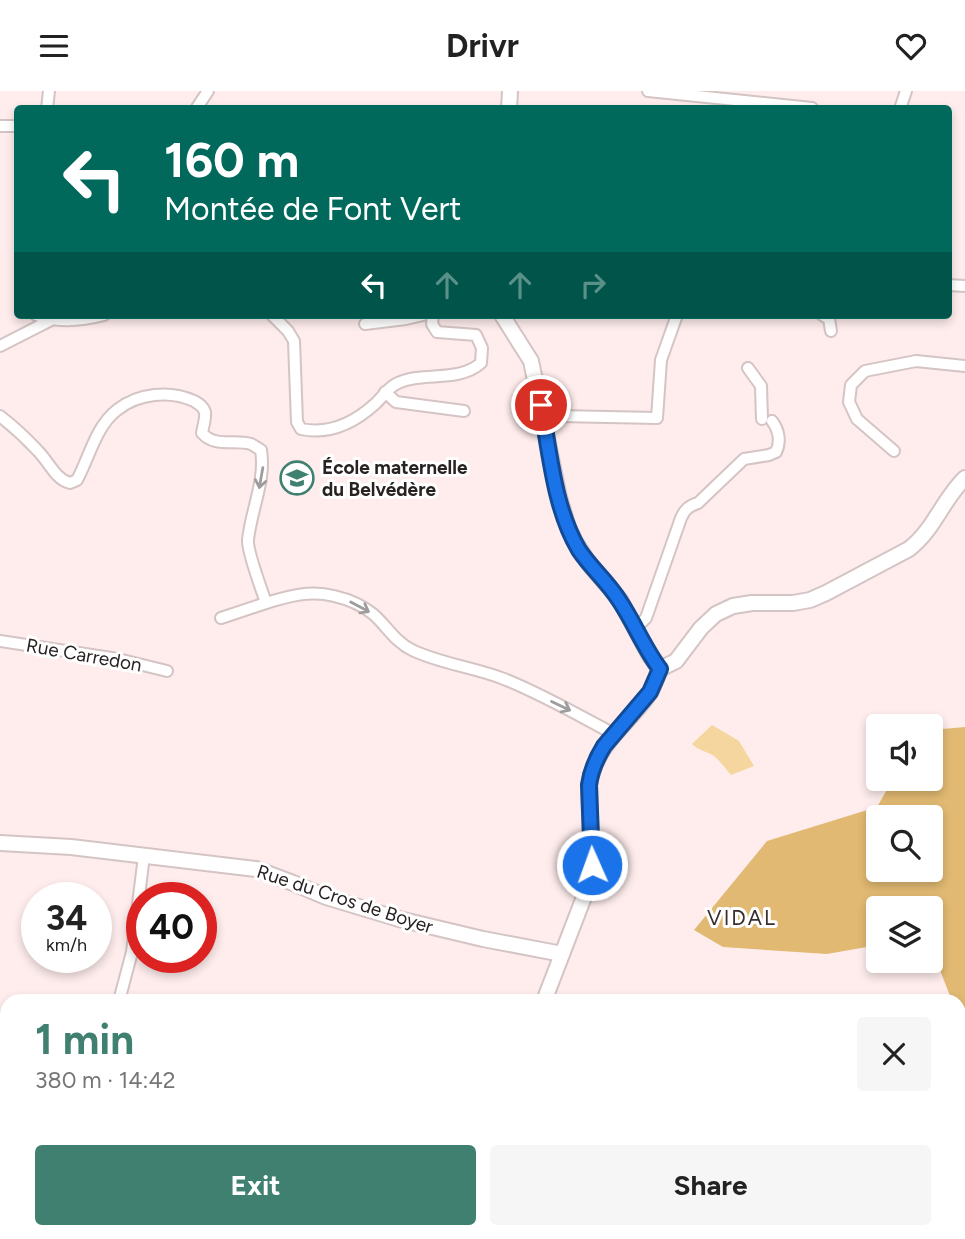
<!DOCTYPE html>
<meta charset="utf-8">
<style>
body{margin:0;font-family:Figtree,sans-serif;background:#f6f6f6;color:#222;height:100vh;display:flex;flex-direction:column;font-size:26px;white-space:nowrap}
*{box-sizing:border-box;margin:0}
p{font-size:23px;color:#767676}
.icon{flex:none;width:38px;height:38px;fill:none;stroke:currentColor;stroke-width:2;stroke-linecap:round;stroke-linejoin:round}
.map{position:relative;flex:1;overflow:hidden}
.drawer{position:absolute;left:0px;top:903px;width:966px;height:245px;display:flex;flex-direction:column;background:#fff;border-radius:21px 21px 0 0;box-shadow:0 4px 10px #0003}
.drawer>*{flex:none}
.banner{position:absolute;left:14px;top:14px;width:938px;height:214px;border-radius:7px;box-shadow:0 4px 10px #0003;background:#00695c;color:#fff;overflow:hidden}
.fabs{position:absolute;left:866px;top:623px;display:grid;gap:14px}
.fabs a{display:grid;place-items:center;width:77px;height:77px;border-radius:7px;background:#fff;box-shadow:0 4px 10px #0003;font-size:35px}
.speed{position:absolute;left:21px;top:791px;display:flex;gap:14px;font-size:35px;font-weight:700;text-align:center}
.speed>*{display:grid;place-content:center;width:91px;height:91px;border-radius:50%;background:#fff;box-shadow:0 4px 10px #0003;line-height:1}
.speed small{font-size:18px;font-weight:400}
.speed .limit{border:10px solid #d22;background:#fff;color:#111}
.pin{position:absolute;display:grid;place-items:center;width:60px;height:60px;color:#fff;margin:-30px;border:4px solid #fff;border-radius:50%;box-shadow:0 2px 7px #0007}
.me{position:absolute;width:77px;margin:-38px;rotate:358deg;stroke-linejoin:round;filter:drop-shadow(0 0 5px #0008)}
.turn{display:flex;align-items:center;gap:24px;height:147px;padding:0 35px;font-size:32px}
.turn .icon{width:91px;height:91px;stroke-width:2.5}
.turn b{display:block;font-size:49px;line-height:60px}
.lanes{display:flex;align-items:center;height:66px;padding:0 35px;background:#0003;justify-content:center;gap:35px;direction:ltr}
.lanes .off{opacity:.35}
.round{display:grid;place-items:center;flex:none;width:74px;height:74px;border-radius:7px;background:#f6f6f6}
.summary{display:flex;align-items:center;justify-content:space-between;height:119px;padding:0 35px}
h1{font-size:42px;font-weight:700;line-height:52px;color:#408070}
.action{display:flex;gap:14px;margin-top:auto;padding:14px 35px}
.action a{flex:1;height:80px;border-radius:7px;background:#408070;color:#fff;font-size:28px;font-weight:700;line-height:80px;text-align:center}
.action a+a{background:#f6f6f6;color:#222}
header{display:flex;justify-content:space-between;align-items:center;height:91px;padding:0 35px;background:#fff;font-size:32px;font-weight:700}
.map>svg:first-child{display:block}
</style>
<header><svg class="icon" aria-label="menu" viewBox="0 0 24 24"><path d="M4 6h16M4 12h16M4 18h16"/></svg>Drivr<svg class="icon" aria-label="heart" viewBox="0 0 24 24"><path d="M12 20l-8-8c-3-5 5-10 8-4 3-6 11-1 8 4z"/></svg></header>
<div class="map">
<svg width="965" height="1148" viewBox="0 0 965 1148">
<rect width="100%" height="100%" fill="#feedec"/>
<path fill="#f6d69f" d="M712,634L739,650L754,675L731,684C726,678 720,670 714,665C706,660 699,660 692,653Z"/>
<path fill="#e1b972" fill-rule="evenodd" d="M965,636V939L959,925V910H952L931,856V817H878V854L827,863L723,856L694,839L767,750L877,716L893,688H931V639ZM878,726H931V779H878Z"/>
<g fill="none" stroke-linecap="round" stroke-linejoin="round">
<defs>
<g id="street">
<path d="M648,0L812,17"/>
<path d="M47,18L49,0"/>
<path d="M196,18L208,0"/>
<path d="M900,18L906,0"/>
<path d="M0,35H18"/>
<path d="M948,194L965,195"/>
<path d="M36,224C58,232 81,230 104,224"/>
<path d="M272,224L288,240L294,250L297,331L301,338C330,344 354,332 375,313C383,306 388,296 398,292C424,280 458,292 481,272L482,257L476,244L437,241L432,233L433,224"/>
<path d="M822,224L829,228L831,240"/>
<path d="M365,233L406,228L423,224"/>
<path d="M0,255L51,229"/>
<path d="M748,277L761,295L762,328"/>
<path d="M385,301L396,311L464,320"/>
<path d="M0,325C14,336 26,347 38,360C49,371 55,388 70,392L77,389C89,367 96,335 117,319C138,302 170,299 194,310C199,313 203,315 205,321C206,327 203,336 202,342C215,357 234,348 251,353C253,354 259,358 261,359C266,390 251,419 248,449C247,461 262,499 266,512C289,505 310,499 334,505C347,508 362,514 373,523C386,534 395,551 412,559C441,573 474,576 504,588C542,603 578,624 614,643"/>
<path d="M544,328L558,325L657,327L661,269L677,224"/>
<path d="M894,360L857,328L849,311L851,294L865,280L916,270L965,275"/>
<path d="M221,527L266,512"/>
<path d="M635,536L642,531L646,527L681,427C685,418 689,415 698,412L744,368L769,364L776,361C781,351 779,339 772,330"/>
<path d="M0,550L118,568L167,580"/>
<path d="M592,774L605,770L615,760"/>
<path d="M119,910L132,861L144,765"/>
<path d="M58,1148L60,1141"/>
<path d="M613,1148L614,1143"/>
</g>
<g id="secondary">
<path d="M509,18L510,0"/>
<path d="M502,224L531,270L559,406L568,436L574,449L589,473L620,509L650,565L660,578"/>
<path d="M0,752L71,756L256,778L293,792L326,806L399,828L483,848L562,863"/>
<path d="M544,910L589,793L592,774L589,694C596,652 627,635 649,603C654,595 657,586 660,578L676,570L701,537L716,523L733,515L752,512H793L810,509L826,502L909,458C934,439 943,408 965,387"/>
<path d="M398,1148L402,1141"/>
</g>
</defs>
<use href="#street" stroke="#d5c4c4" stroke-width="14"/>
<use href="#secondary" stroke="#d5c4c4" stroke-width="18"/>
<use href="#street" stroke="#fff" stroke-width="10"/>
<use href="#secondary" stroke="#fff" stroke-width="14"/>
</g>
<defs><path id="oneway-shaft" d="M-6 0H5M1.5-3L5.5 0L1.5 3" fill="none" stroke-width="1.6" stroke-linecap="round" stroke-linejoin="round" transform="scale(1.75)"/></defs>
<g stroke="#9e9c9c">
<use href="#oneway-shaft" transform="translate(261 387) rotate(100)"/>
<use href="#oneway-shaft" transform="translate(360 516) rotate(28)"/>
<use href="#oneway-shaft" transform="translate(561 615) rotate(26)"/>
</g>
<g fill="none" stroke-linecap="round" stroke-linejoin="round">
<defs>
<path id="route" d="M541,314C550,362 554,417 579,459C591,477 608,491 619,509C634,531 644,557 660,578L650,601L604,655C596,668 591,679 589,694L592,774"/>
</defs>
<use href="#route" stroke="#114b97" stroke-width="18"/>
<use href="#route" stroke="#1a73e8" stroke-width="12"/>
</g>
<defs>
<symbol id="school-ring" viewBox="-11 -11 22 22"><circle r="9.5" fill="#fff" stroke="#408070" stroke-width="1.5"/><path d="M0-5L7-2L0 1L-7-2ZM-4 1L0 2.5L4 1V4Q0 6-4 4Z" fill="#408070"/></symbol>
</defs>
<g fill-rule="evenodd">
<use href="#school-ring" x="278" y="368" width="38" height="38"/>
</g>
<g text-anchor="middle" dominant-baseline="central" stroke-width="6" stroke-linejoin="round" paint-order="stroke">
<g font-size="19" font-weight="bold" fill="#282222" stroke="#fff" text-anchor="start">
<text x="322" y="376">École maternelle<tspan x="322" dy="22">du Belvédère</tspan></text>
</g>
<g font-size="19" fill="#282222" stroke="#fff">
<text transform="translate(84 564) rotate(10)">Rue Carredon</text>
<text transform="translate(345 808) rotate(18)">Rue du Cros de Boyer</text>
</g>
<g font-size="21" letter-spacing="2" fill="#392d2d" stroke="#fff">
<text x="742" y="826">VIDAL</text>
</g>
</g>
</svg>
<div class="fabs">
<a><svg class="icon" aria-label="sound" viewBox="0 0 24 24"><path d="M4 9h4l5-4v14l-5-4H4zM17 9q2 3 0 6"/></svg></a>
<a><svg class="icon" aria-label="search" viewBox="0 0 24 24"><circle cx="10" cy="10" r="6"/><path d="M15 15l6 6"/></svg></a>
<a><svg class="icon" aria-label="layers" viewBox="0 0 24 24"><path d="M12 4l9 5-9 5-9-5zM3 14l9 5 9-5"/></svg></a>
</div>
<div class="speed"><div>34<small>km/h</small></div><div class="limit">40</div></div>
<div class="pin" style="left:541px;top:314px;background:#d93025"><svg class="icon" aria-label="arrive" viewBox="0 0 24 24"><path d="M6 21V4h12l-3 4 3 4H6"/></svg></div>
<svg class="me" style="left:592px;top:774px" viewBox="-20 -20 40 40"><circle r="17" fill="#1a73e8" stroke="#fff" stroke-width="3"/><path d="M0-11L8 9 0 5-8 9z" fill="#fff"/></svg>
<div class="banner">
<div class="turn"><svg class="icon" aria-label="left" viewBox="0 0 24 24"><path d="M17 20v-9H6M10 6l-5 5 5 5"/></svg><div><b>160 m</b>Montée de Font Vert</div></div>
<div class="lanes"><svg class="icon" aria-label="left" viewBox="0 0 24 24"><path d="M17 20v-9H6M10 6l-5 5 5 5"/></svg><svg class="icon off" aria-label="ahead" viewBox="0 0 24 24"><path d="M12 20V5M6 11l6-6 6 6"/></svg><svg class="icon off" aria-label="ahead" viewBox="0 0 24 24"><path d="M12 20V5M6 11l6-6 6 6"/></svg><svg class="icon off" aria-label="right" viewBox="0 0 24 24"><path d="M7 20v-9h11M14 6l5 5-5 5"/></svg></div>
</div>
<section class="drawer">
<div class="summary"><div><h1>1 min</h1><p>380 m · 14:42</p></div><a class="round"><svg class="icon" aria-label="close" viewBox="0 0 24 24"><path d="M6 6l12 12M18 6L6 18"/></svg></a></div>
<div class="action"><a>Exit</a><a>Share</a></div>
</section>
</div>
